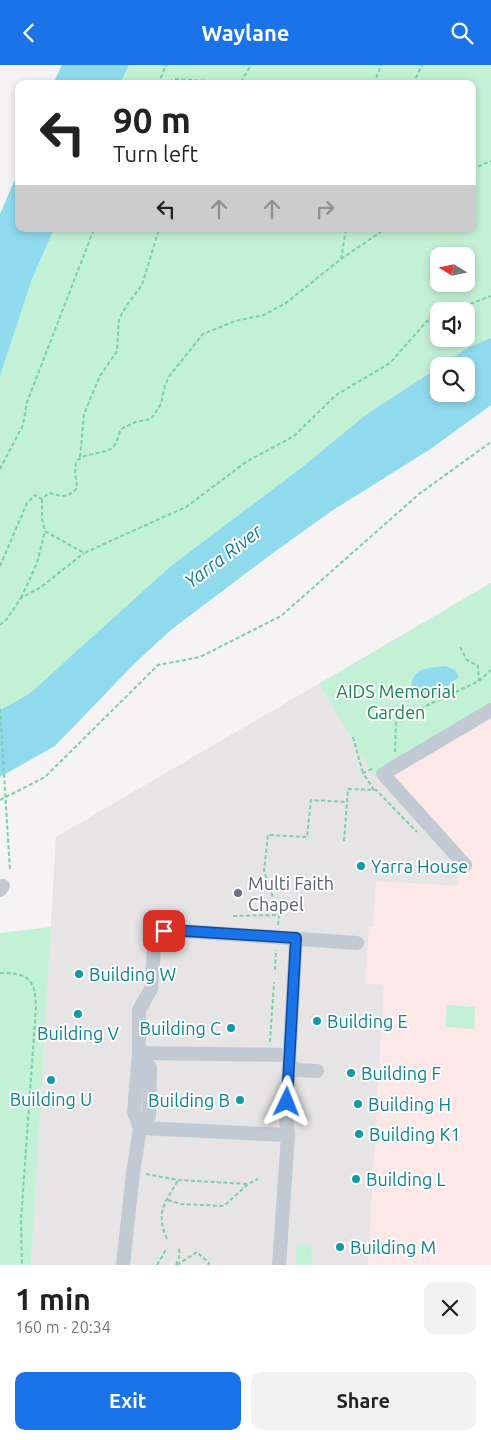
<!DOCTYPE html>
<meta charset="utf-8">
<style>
body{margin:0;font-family:Ubuntu,sans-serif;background:#f2f2f2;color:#222;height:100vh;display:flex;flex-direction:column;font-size:19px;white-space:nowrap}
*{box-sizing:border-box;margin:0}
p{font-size:16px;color:#767676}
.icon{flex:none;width:28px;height:28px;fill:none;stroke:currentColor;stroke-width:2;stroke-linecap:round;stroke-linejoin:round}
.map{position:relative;height:1200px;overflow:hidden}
.side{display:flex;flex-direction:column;background:#fff;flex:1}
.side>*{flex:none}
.guide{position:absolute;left:15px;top:15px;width:461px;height:152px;border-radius:10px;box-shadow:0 2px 8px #0003;background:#fff;color:#222;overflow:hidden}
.needle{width:32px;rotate:280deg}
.buttons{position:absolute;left:430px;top:182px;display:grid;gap:10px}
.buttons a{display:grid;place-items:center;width:45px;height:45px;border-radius:10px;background:#fff;box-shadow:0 2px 8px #0003;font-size:25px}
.pin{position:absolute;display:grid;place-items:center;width:42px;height:42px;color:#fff;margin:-21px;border-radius:10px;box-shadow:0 2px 8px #0006}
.me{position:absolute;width:55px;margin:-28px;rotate:2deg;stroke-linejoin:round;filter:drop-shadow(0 0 4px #0008)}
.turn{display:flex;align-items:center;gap:18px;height:105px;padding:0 15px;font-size:22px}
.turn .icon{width:65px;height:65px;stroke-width:2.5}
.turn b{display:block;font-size:35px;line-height:42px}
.lanes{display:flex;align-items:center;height:48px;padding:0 15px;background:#0003;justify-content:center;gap:25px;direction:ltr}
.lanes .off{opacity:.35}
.round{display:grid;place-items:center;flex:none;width:52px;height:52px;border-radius:10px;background:#f2f2f2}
.head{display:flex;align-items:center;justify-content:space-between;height:85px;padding:0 15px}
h1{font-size:30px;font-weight:700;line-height:38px}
.action{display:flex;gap:10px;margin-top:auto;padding:10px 15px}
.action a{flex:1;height:58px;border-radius:10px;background:#1a73e8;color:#fff;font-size:20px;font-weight:700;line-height:58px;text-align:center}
.action a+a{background:#f2f2f2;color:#222}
header{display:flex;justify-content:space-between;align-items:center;height:65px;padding:0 15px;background:#1a73e8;color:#fff;font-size:22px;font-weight:700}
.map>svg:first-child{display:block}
</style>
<header><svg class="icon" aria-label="back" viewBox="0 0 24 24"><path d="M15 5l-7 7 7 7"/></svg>Waylane<svg class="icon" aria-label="search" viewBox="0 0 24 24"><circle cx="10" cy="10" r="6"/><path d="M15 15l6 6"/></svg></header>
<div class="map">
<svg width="491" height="1200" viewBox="0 0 491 1200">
<rect width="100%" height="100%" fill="#f5f3f3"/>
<path fill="#e6e4e5" d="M491,518L458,821L376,817L373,862H369L366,918L384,919L368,1200H31L56,772Z"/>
<path fill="#fce8e6" d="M491,643V1200H368L384,920L365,918L369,862H373L376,816L458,821L459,799L376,713Z"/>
<g fill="#c3f1d5" fill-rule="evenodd">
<path d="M129,0H491V273L469,282L367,349L301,403L171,502L29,629L0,645V311L32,214L54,164H472V19H120ZM439,191H466V219H439ZM439,246H466V274H439Z"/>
<path d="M491,518V643L376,713L319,619Z"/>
<path d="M51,862L31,1200H0V868Z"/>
<path d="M447,940L475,942L474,964L445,962Z"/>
<path d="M297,1179L311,1180L312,1200H296Z"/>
</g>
<g fill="#90daee">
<path d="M62,0H129L120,19H53Z"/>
<path d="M19,105V164H54L32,214L0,311V149Z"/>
<path d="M491,273V340L432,383L330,447L273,488L172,564L135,598L55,681L0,712V645L29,629L171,501L301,403L367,349L439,302V329H466V301H440L469,282Z"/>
<path d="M445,601L455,605L459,612L452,617L443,626L425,635C421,634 417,633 414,630C409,624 411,613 417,608C424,602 436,602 445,601Z"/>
</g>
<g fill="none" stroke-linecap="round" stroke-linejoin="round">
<g stroke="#7ad0a6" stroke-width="2" stroke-dasharray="4 2.5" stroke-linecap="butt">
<path d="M241,17L251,0"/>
<path d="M158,19L166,0"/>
<path d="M163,19L175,14L240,18"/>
<path d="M374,19L381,0"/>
<path d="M413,19L422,0"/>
<path d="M472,104L491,96"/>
<path d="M341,194L346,164"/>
<path d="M452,246L491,231"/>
<path d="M80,392L84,349L100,311L117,286L119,254L127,240L142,220L159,164"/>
<path d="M0,404L23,360L27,337L94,164"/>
<path d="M42,434V454L45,466L84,488L186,442L246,397L294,371L336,330L390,298L427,256L439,252"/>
<path d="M0,501L27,438L35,430L42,434L49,428C62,431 67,434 77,423C77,416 74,407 76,399C79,386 104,391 113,382C118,377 118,370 121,364L136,357L151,354L161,339L165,320L170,310L203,269L235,256L264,250L286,238L341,194L385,164"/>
<path d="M21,533L37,498L45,466"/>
<path d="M0,560L6,555L21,533L41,522L84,488"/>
<path d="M460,582L467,595L478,601L479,616"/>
<path d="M353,672L363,708"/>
<path d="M395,687L396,655L479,616L491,605"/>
<path d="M372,704L363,708L374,725"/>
<path d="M0,735L45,712L158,600L200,592L281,551L419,429L491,377"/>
<path d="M344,776L348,724L376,725L417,767"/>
<path d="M279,850L264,806L268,770L307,772L311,735L347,737"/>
<path d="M233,851L279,850L278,860"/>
<path d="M275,905L276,885"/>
<path d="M0,908C28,908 35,913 36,942L21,1155L22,1200"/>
<path d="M270,977L274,917"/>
<path d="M146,1109L178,1115L248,1119"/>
<path d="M168,1135L181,1139L224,1141L248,1119L258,1114"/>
<path d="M167,1174C155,1146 165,1139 178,1115"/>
<path d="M157,1200L167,1183"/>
<path d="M176,1200C179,1193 181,1189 178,1182"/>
<path d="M177,1200L197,1187L209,1198L208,1200"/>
</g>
<g stroke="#c1cad2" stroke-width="14">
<path d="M465,800L383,709L491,645"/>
<path d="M0,825L3,821"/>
<path d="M296,873L289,999L297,1005L317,1006"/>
<path d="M139,988L289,990"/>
<path d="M139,988L150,1003L149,1051L140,1063"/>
<path d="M140,1063L288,1070"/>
<path d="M123,1200L133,1108L140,1063L134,1047L139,988V945L151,924L154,883L158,871L164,866L170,865L357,878"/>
<path d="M279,1200L288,1070L286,1056L289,999"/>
</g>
<path stroke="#7ad0a6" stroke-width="2" stroke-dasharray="4 2.5" stroke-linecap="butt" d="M0,644L10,806"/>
</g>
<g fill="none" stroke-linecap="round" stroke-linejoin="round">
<defs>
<path id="route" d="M164,866L170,865L296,873L287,1037"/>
</defs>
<use href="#route" stroke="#114b97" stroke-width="12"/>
<use href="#route" stroke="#1a73e8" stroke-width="9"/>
</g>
<g fill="#0f9aa8" stroke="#fff" stroke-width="2">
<circle cx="361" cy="801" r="5"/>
<circle cx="79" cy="909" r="5"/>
<circle cx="78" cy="949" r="5"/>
<circle cx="317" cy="956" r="5"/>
<circle cx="231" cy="963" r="5"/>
<circle cx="351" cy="1008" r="5"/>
<circle cx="51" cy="1015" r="5"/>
<circle cx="240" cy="1035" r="5"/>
<circle cx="358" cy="1039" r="5"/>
<circle cx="359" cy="1069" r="5"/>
<circle cx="356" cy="1114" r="5"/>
<circle cx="340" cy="1182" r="5"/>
</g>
<circle fill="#6b7280" stroke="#fff" stroke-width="2" cx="238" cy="828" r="5"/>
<g text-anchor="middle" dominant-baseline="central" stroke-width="4" stroke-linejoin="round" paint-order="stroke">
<g font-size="18" fill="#17864f" stroke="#fff">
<text x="396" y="626">AIDS Memorial<tspan x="396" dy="21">Garden</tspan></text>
</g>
<g font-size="18" fill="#0d838f" stroke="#fff" text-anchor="start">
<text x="371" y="801">Yarra House</text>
<text x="89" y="909">Building W</text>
<text x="327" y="956">Building E</text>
<text x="221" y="963" text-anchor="end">Building C</text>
<text x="78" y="968" text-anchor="middle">Building V</text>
<text x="361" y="1008">Building F</text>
<text x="51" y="1034" text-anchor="middle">Building U</text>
<text x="230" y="1035" text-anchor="end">Building B</text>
<text x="368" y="1039">Building H</text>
<text x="369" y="1069">Building K1</text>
<text x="366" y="1114">Building L</text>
<text x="350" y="1182">Building M</text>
</g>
<g font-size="18" fill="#5b616d" stroke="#fff" text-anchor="start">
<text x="248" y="818">Multi Faith<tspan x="248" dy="21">Chapel</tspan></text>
</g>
<g font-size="19" font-style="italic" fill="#0c7c9b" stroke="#fff">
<text transform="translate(223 491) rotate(-37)">Yarra River</text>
</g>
</g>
</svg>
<div class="buttons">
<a><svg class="needle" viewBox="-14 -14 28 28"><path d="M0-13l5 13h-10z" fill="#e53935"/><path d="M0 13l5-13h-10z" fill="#767676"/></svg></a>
<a><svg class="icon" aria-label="sound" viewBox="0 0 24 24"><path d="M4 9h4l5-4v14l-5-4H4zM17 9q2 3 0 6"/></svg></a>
<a><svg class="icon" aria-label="search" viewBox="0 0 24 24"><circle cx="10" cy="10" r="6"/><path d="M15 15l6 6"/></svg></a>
</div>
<div class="pin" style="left:164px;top:866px;background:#d93025"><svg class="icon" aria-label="arrive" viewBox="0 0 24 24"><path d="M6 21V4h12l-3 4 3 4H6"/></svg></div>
<svg class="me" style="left:287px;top:1037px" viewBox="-20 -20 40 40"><path d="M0-17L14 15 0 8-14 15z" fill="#1a73e8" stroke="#fff" stroke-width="4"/></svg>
<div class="guide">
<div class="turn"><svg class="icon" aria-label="left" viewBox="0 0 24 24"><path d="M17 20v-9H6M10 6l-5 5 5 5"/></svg><div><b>90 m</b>Turn left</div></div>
<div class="lanes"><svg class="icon" aria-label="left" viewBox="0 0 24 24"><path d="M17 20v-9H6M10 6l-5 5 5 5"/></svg><svg class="icon off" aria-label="ahead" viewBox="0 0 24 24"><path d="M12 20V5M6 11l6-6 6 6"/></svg><svg class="icon off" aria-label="ahead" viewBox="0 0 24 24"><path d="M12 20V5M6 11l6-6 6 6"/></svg><svg class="icon off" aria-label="right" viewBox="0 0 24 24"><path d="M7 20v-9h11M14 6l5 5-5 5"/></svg></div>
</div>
</div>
<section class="side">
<div class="head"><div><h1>1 min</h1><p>160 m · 20:34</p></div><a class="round"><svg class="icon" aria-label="close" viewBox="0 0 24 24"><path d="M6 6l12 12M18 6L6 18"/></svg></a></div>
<div class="action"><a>Exit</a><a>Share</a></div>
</section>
